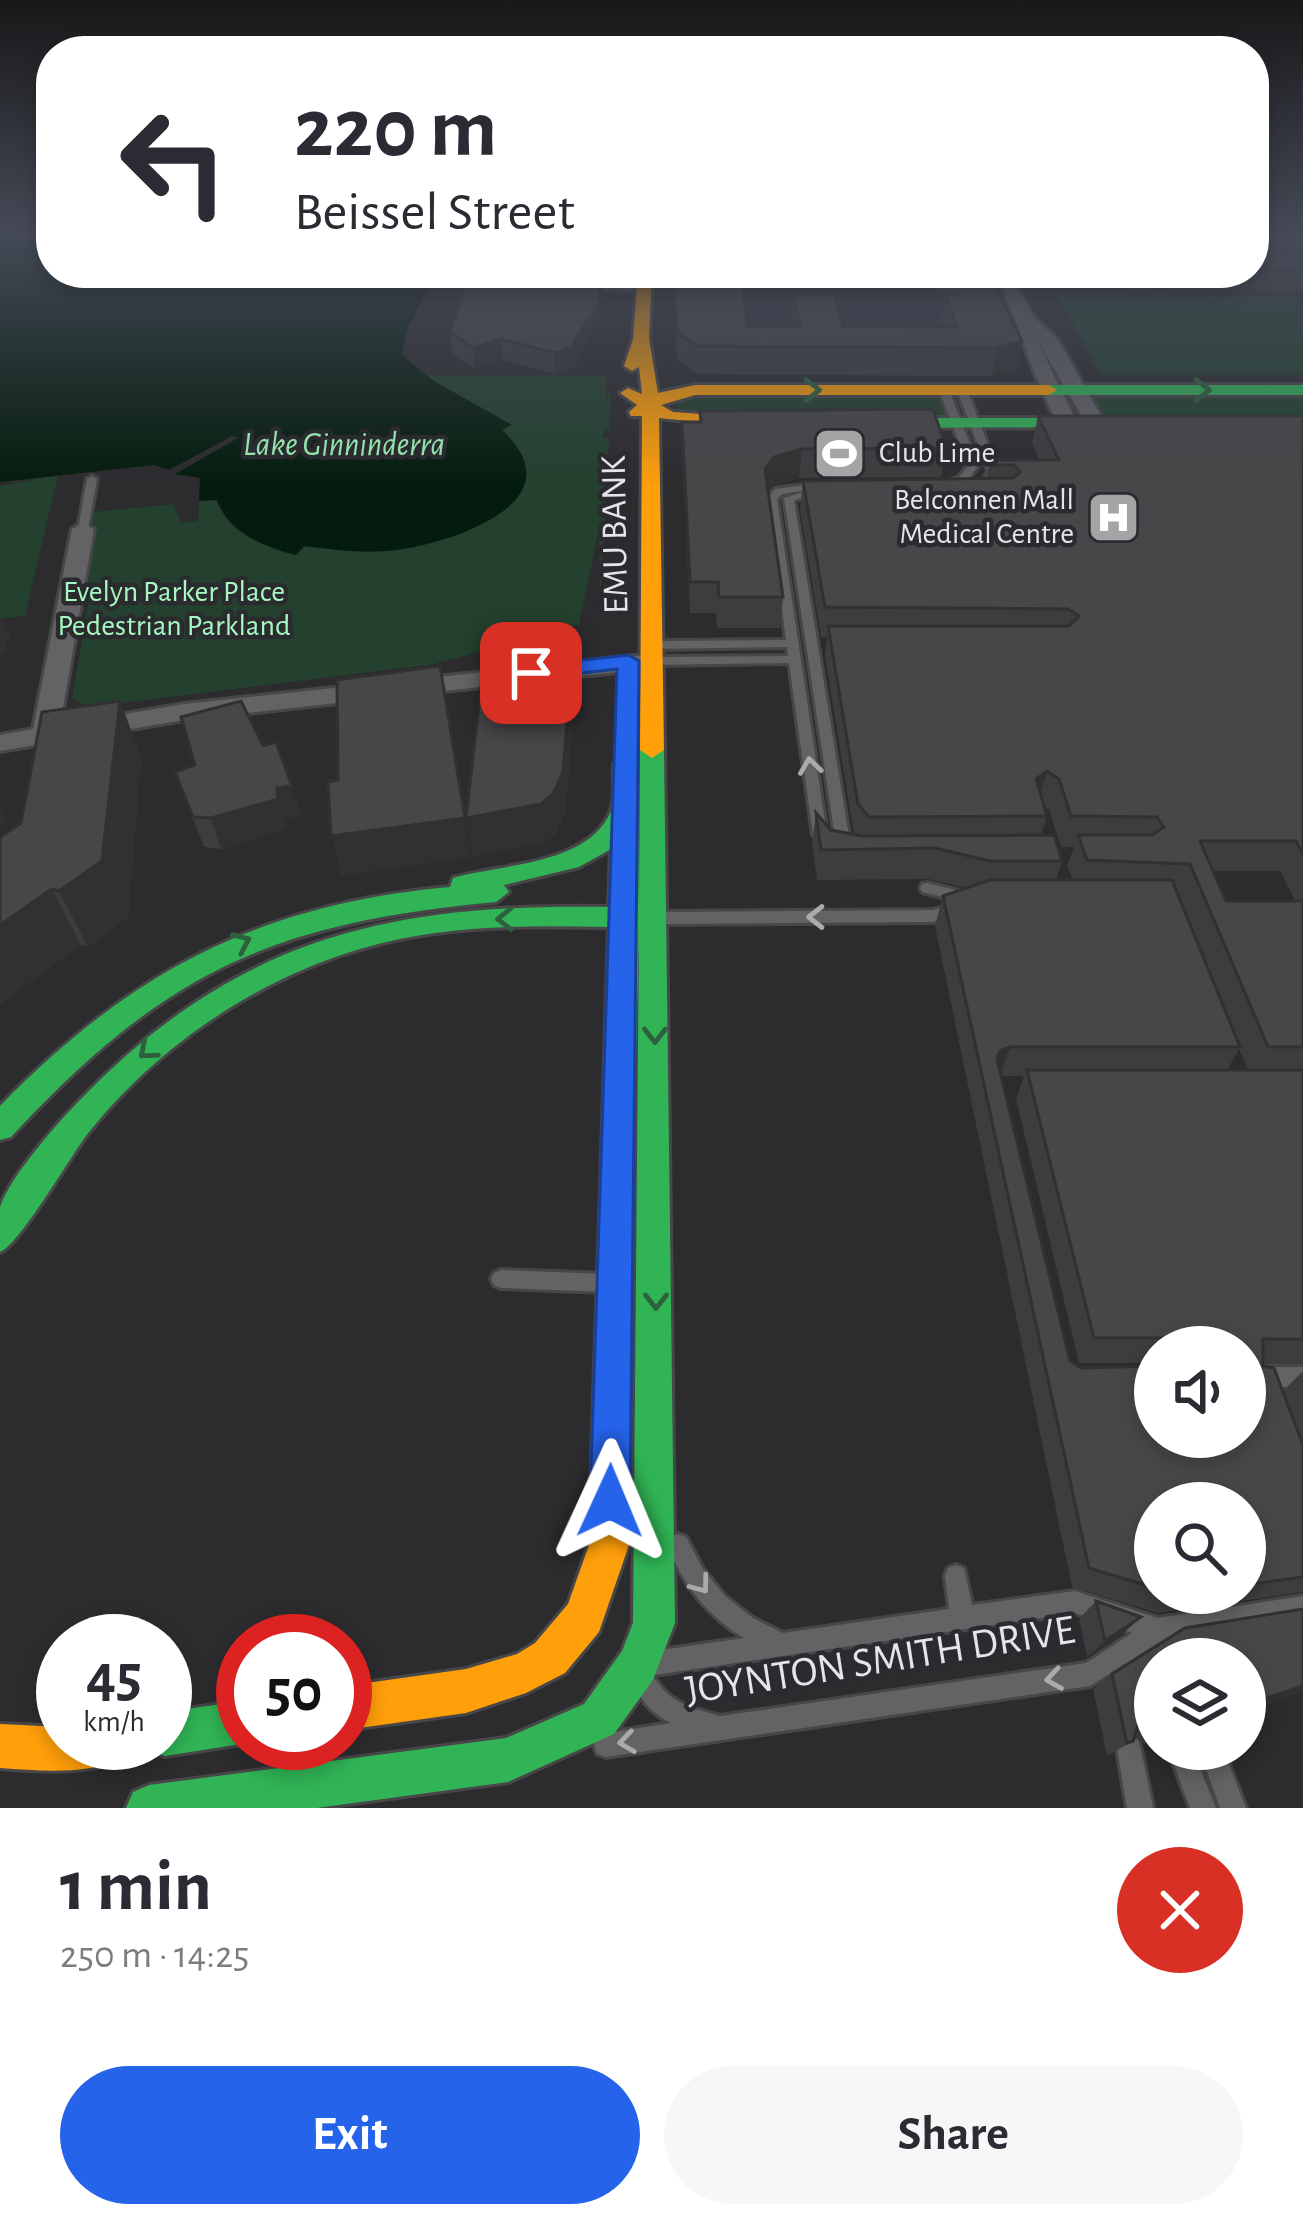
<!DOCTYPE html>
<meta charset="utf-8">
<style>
body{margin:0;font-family:"Alegreya Sans",sans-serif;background:#f7f7f7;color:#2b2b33;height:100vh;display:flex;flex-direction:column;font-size:45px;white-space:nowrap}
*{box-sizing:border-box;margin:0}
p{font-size:39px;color:#7c7c81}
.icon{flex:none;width:66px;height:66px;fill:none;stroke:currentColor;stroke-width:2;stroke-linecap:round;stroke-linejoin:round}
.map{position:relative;height:1808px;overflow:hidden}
.sheet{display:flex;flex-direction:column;background:#fff;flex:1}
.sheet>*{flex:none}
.hud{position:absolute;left:36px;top:36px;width:1233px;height:252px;border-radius:48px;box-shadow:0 6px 18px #0003;background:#fff;color:#2b2b33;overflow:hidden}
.controls{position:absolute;left:1134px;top:1326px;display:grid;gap:24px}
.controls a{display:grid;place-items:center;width:132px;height:132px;border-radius:50%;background:#fff;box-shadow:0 6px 18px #0003;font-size:60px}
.speed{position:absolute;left:36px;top:1614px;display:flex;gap:24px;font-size:60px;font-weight:700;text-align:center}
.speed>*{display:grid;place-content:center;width:156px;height:156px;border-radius:50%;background:#fff;box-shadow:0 6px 18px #0003;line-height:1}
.speed small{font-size:30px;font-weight:400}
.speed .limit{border:18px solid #d22;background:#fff;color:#111}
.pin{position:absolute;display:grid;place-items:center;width:102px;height:102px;color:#fff;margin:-51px;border-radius:24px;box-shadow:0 6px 18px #0006}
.me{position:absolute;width:132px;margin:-66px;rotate:1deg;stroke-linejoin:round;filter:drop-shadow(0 0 9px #0008)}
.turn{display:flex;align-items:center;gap:42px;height:252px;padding:0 60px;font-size:54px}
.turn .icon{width:156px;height:156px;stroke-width:2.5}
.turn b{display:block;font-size:84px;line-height:102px}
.round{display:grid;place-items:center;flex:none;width:126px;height:126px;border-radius:63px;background:#f7f7f7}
.head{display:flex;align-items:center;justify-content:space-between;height:204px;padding:0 60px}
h1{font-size:72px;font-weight:700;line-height:90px}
.button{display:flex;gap:24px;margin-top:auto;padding:24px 60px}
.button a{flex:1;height:138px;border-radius:72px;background:#2563eb;color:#fff;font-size:48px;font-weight:700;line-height:138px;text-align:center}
.button a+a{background:#f7f7f7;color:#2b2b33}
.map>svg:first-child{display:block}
</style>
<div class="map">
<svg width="1303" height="1808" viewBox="0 0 1303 1808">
<rect width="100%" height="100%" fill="#2c2b2e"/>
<path fill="#35333c" d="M673,276H977L1015,367L990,376L697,374L677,359Z"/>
<g fill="#23412e">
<path d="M1058,295L1292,296L1303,308V375H1101Z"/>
<path d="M424,375L606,376V402L611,387L609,430L604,429L603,438H609L600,611L599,529L579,625L434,664L89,707L72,699L91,588L83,587L94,512L174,504L181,523L198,521L199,501L216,500C229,535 262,545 296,555L305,547L382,551Z"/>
<path d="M1089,394H1303V416L1101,415Z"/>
<path d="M941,395L948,419L676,413L677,397Z"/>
<path d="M58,475L25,616L0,619V486Z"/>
</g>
<path fill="#041c0d" d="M0,233H51V273H475L431,281L406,332L402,355L434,381L512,425L502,430C579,501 454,542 397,550C366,554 335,550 304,546L296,555C264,547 229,533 217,500L199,501L200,478L175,474L238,438L232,436L169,470L154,465L0,482Z"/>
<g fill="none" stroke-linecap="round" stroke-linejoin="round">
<defs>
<g id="lane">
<path d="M585,285L645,286L649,288L645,290L582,289V285Z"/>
<path d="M944,387L949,390L978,466L967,481L945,488L941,487V483L959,477L968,466L939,390Z"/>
<path d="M962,387L967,390L998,471L993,481L984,479L988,471L957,390Z"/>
<path d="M92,476L97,479L88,529L83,532L78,529L87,479Z"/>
<path d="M819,483L824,486L823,488L782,494L777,499L827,835L820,840L813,835L789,663L653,665L647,661L653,657L788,656L787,647L653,649L647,645L653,641L786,640L767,498L775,489Z"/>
<path d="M806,491L810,492V496L794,500L849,836L859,850L852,855L847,854L835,837L784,498Z"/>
<path d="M927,883L972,894L974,898L967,903L922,892L920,888L922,884Z"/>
<path d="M956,903L961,905L964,909L961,913L933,922L657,924L649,918L657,912L933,910Z"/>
<path d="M501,1270L606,1274L613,1277L616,1283L613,1289L606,1292L501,1288L494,1285L491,1279L494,1273Z"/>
<rect x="1245" y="1367" width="58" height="20"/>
<path d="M678,1534L686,1537L703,1569L725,1596L753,1618L783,1633L949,1609L945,1576L948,1568L956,1565L964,1568L972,1605L1075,1591L1158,1618L1303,1596V1618L1162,1641L1090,1686L606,1757L597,1754L594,1745L597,1736L606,1733L671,1723C653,1714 642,1703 634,1684L638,1676L646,1672C657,1678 659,1687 669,1695C684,1707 703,1711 720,1716L1086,1663L1132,1633L1075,1613L654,1675L646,1671L642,1663L646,1655L654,1651L744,1638C707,1616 683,1584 667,1545L670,1537Z"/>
<path d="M1129,1737L1138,1740L1141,1749L1153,1808H1127L1117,1749L1120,1740Z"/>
<path d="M1168,1749H1192L1216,1808H1190Z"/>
<path d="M1199,1749H1223L1246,1808H1220Z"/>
</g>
<g id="street">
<path d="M995,273H1011L1032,315L1058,340L1105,423L1102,427H1088L1035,336L1077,423L1060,427C1031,377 1020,324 995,273Z"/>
<path d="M83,523L94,529L60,725L184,704L653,654L665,661L653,668L184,720L0,751V735L33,729L72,529Z"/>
</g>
<g id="fast">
<path d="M1303,385V395H1049L1041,390L1049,385Z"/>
<path d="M1092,418L1101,423L1098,427L884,428L875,423L884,418Z"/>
<path d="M652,742L664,750L675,1623L653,1680L614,1734L508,1782L317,1808H126L133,1792L149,1785L506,1738L584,1704L622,1651L633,1623L639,928L633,1187L629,1197L617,1202L605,1197L601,1187L609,927C551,926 492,925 435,933C299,951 170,1029 86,1136C69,1159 19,1245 0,1252C0,1239 0,1219 0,1207C10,1177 55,1126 77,1103C235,938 388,903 609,907L611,849L579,867L504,885L509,892L496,902C272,923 165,971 11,1137L0,1140V1106C131,971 261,904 450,887L453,878C501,864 589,865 611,811C616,798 613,778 614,764L626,756L638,764L639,908L640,750Z"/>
<path d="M243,1701V1743H247L165,1756L149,1750L147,1743H165V1712Z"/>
</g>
<g id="slow">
<path d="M638,273H652L649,339L658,393L695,385H1049L1057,390L1049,395H695L661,405L673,412L756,418L765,423L756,428L659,418L664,750L652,758L640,750L642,416H631L629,412L637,405L620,393L628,388L642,394L639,367L632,371L624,366L633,339Z"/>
<path d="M617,1172L629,1177L633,1187L629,1545L599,1632L565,1673L526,1693L466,1713L345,1730V1686L466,1669L517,1654L535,1643L568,1604L589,1545L601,1187L605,1177Z"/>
<path d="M0,1724L63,1727V1743H129L123,1759C83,1775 42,1771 0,1768Z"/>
</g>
</defs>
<use href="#lane" stroke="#474649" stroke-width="6"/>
<use href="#street" stroke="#474649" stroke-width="6"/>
<use href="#fast" stroke="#474649" stroke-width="6"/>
<use href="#slow" stroke="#474649" stroke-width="6"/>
<use href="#lane" fill="#636264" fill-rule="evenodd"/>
<use href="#street" fill="#636264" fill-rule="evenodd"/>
<use href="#fast" fill="#30b455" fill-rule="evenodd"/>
<use href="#slow" fill="#ff9f0a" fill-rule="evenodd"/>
</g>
<g fill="#3d3c3e" fill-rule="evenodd">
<path d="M1254,233H1303V290L1040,288L1032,273H1254Z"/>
<path d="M673,273L748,326H792L793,295L843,326L943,327L941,321L945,297L935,273H989L1017,369L992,376L697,374L677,359Z"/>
<path d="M602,294L598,325L571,369L555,374L503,360L475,369L452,353L450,332Z"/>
<path d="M700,411L946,448L941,477L799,478L772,486L768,491L783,597L780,628H717L716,613H690L682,451V422H700Z"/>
<path d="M1038,416H1303V1364H1263L1283,1391L1303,1371V1592L1158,1613L1072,1587L935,926L943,896L967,888L928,879L817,880L812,843L816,813L831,830L854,835L825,656L827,637H821L800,509L803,481L986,478L989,465L1039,460L1032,443ZM1044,806L1049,810L1061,847H1074L1067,866L1073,880H1056L1062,861L1041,835L1047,816ZM1213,871H1280L1295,901H1226ZM1239,1049L1248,1070H1227ZM1001,1076H1024L1016,1099L1079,1363H1155V1347H1245L1155,1437L1070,1361ZM1155,1503H1245V1593H1155Z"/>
<path d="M120,701L141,757L128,917L88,947L81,945L0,1004L21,823Z"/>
<path d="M263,746L301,816L286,818L287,829L221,849L204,847L175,772Z"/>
<path d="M1096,1601L1141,1617L1122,1634L1087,1657L1079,1619Z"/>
<path d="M1155,1659V1741L1144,1744L1135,1736L1133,1741L1107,1756L1093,1689L1112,1674Z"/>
</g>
<g fill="#323132">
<path d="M601,274L602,294L598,325L571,369L555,374L554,353Z"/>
<path d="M501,339L503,360L475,369L473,348Z"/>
<path d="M1022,341L1017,369L992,376L997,348Z"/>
<path d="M802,449L799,478L772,486L763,499L765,469L774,457Z"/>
<path d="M2,617L11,637L4,643L8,650L0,657V619Z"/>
<path d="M571,673L574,712L566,811L556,834L544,843L472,857L466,818Z"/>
<path d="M120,701L141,757L128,917L88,947L59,891Z"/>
<path d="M1047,771L1038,802L1036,779Z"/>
<path d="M292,786L301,816L286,818L287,829L221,849L211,818L277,788Z"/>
<path d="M0,806L8,821L0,826Z"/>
<path d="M465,818L471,857L341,876L331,836Z"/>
<path d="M52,889L81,945L0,1004V925Z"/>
<path d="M1010,1047L1000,1076L990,1080L1000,1051Z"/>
<path d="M1141,1617L1122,1634L1087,1657L1105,1641Z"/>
<path d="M1303,1686V1692L1245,1712V1705Z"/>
</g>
<g fill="#474648" stroke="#323132" stroke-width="3">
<path d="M1254,233H1260L1256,247L1261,251H1303V270H1254Z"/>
<path d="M469,273L601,274L598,305L570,348L554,353L501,339L473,348L450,332Z"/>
<path d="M673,273H740L748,326H800L793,295H835L843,326L957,327L945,294H959L950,273H989L1022,341L997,348L697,346L677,332Z"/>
<path d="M933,409L946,448L802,449L774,457L765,469L783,597H719L718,582H690L682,422H701L700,411Z"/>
<path d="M1038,416H1303V854L1296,841H1200L1226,901H1303V1047H1268L1190,864L1087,860L1078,835H1152L1164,827L1157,817L1071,816L1059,779L1047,771L1036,779L1047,816L869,817L858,804L828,626H1069L1079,616L1068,609L825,607L803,481L1013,478L1020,472L1014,465H989L996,460H1059Z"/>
<path d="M534,657L571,673L563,772L553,794L541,804L466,818L484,661Z"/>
<path d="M440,666L465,818L331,836L328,782L338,780L337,680Z"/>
<path d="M120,701L102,861L59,891L52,889L0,925V837L21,823L42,712Z"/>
<path d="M241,701L263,746L276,742L292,786L277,788L278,799L211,818L193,817L175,772L195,765L181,717Z"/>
<path d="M816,813L831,830L862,836L1054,835L1062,861H990L935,848L821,850Z"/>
<path d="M990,880H1172L1240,1047H1010L1000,1051L997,1059L1070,1361L1082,1368L1155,1366V1437H1245V1347H1177L1178,1343L1173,1338H1094L1027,1070H1303V1339H1263V1366L1274,1368L1303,1445V1577L1245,1585V1503H1155V1588L1089,1568L943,896Z"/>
<path d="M1096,1601L1141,1617L1105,1641Z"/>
<path d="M1303,1609V1686L1245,1705V1659H1155V1722L1151,1719L1139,1722L1133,1741L1127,1743L1112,1674L1185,1628Z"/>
</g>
<defs><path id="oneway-chevron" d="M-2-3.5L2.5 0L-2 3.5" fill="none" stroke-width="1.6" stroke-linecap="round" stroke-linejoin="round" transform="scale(3)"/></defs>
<g stroke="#2d613e">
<use href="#oneway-chevron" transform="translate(812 390)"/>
<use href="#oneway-chevron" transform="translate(1202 390)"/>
<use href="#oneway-chevron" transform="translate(505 919) rotate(179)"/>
<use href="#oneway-chevron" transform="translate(242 942) rotate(-24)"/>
<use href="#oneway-chevron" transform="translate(655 1035) rotate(90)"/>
<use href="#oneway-chevron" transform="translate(147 1051) rotate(140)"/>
<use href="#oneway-chevron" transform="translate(656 1301) rotate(90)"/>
</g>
<g stroke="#aaaaad">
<use href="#oneway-chevron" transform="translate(810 766) rotate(-98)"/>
<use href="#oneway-chevron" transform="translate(816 917) rotate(180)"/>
<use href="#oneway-chevron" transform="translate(701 1585) rotate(53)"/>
<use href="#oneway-chevron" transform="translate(1054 1679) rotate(171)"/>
<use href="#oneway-chevron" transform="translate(627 1742) rotate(172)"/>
</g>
<linearGradient id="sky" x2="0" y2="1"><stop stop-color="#181819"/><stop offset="0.48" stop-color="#454a57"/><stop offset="1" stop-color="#454a57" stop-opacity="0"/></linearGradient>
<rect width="1303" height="486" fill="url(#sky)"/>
<path fill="#2563eb" stroke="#184099" stroke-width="3" d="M628,655L639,661L630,1501L624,1515L610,1521L596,1515L590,1501L617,669L531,679L520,673L531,666Z"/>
<defs>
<symbol id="stadium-square" viewBox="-11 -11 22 22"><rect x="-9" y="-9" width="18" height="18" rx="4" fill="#a4a4a7" stroke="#2b2a2f"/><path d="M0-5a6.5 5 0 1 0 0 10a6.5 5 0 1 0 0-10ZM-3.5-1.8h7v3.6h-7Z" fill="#fff"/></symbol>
<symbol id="hospital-square" viewBox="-11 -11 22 22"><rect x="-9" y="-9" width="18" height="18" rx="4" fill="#a4a4a7" stroke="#2b2a2f"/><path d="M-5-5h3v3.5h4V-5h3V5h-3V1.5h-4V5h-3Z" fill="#fff"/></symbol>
</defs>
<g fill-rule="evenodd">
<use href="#stadium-square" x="810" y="424" width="59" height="59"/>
<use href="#hospital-square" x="1084" y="488" width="59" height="59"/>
</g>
<g text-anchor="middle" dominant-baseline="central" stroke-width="9" stroke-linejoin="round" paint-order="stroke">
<g font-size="30" fill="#e5e5e8" stroke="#2b2a2f" text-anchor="start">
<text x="879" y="453">Club Lime</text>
<text x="1074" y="500" text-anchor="end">Belconnen Mall<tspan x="1074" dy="34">Medical Centre</tspan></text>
</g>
<g font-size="30" fill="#a5f8bf" stroke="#2b2a2f">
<text x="174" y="592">Evelyn Parker Place<tspan x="174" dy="34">Pedestrian Parkland</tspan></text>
</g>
<g font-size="33" font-style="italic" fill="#91e3ab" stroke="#2b2a2f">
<text x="344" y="445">Lake Ginninderra</text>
</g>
<g font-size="36" fill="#e5e5e8" stroke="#2b2a2f">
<text transform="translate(615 535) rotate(-91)">EMU BANK</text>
</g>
<g font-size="42" fill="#e5e5e8" stroke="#2b2a2f">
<text transform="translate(880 1660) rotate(-9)">JOYNTON SMITH DRIVE</text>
</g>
</g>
</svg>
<div class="controls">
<a><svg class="icon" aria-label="sound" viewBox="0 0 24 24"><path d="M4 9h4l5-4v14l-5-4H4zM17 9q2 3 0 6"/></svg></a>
<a><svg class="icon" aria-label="search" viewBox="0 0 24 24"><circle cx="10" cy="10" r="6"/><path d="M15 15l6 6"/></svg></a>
<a><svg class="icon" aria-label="layers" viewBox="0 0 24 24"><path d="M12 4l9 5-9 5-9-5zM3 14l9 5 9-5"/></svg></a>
</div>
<div class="speed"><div>45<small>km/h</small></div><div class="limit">50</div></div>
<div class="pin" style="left:531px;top:673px;background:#d93025"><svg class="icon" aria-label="arrive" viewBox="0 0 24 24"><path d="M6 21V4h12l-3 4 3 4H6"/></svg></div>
<svg class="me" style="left:610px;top:1501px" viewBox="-20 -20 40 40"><path d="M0-17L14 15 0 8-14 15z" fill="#2563eb" stroke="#fff" stroke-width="4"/></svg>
<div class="hud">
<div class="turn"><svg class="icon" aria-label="left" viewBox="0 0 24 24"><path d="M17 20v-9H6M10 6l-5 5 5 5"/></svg><div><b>220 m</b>Beissel Street</div></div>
</div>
</div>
<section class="sheet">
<div class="head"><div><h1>1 min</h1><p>250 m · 14:25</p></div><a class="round" style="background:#d93025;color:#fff"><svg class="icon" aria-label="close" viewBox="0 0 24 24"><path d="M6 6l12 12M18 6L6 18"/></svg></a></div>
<div class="button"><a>Exit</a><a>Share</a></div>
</section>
